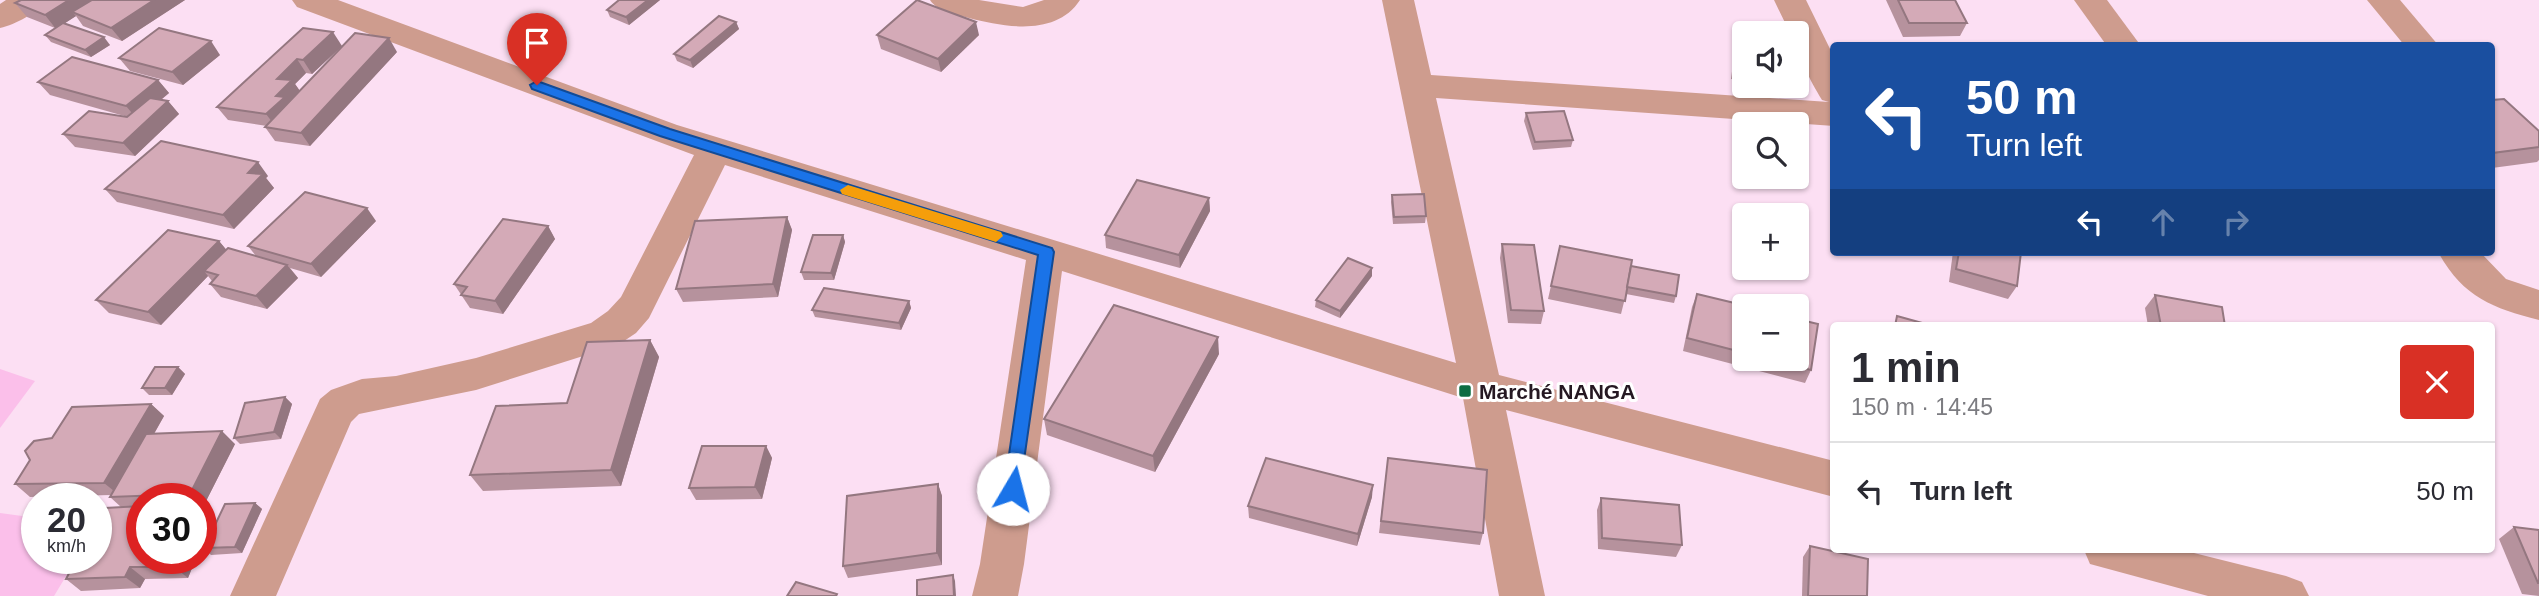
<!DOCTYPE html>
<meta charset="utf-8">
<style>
body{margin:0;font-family:Helvetica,sans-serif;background:#f7f7f7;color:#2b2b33;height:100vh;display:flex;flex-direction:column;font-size:26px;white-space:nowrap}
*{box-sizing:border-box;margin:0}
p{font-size:23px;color:#7c7c81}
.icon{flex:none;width:38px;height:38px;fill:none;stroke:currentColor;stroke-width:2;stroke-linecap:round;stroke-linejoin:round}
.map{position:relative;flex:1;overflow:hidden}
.sheet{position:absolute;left:1830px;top:322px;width:665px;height:231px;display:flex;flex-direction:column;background:#fff;border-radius:7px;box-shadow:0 2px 5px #0004}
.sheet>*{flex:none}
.hud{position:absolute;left:1830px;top:42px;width:665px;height:214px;border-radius:7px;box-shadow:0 2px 5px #0004;background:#1a4fa0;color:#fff;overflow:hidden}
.fabs{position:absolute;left:1732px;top:21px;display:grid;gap:14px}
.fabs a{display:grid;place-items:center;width:77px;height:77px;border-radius:7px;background:#fff;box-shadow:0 2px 5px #0004;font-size:35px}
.speed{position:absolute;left:21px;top:483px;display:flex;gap:14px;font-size:35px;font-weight:700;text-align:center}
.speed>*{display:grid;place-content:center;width:91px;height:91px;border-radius:50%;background:#fff;box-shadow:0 2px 5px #0004;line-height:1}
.speed small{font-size:18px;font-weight:400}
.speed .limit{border:10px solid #d22;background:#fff;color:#111}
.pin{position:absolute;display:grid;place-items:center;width:60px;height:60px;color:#fff;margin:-72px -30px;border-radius:50% 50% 50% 0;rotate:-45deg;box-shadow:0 0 7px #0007}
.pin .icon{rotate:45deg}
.me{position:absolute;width:77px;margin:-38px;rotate:8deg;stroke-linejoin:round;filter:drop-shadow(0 0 5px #0008)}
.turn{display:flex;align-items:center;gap:24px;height:147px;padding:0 21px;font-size:32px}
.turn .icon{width:91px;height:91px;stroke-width:2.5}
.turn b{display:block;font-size:49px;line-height:60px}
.lanes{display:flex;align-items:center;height:66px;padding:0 21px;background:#0003;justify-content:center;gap:35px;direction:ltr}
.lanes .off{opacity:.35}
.round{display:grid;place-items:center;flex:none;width:74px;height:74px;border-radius:7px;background:#f7f7f7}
.head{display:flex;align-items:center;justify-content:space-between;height:119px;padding:0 21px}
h1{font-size:42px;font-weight:700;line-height:52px}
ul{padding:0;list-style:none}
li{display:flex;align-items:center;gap:21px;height:98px;padding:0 21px;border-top:2px solid #e1e1e2}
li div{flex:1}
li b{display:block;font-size:26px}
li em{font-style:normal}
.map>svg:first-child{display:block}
</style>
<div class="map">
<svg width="2539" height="596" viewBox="0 0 2539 596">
<rect width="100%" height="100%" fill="#fcdff3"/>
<g fill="#fbbfea">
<path d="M0,369L35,381L0,428Z"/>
<path d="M0,513L37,518V558H77L54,596H0Z"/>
</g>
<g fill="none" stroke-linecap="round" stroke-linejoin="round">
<g fill="#ce9c8e" fill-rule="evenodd">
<path d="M6,0H45C36,14 16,24 0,28V4Z"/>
<path d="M292,0H338L677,125L1456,363L1382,0H1414L1431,75L1829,102L1822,100C1810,80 1797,57 1797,33H1790L1774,0H1806L1834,57V126L1436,98L1499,375L1834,461V497L1506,410L1545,596H1499L1463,398L1062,271L1024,564L1018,596H972L980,564L1026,260L725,165L649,318L636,333L618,345L476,390L359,414L351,422L276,596H230L320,399L331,390L362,379L396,376L476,358L591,323L608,311L621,297L694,155L297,7Z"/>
<path d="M930,0H979L1023,7L1044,0H1080C1056,37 1004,27 969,18C955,14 938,12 930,0Z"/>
<path d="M2074,0H2107L2141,46H2107Z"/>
<path d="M2367,0H2400L2439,46H2405Z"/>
<path d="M2438,252H2480L2506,279L2539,290V320C2492,308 2463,297 2438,252Z"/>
<path d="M2084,550H2182L2286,576L2302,582L2309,596H2208L2090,564Z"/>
</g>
</g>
<g fill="#b6929d">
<path d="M185,0L122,41L83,26L76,16L65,23L110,45L91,57L51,42L45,35L55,28L27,17L15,3Z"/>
<path d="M619,0H660L629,25L610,17L607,10Z"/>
<path d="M1886,0H1955L1967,23L1960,36L1903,37Z"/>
<path d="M736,22L739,29L693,68L677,61L674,54Z"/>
<path d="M1740,26L1745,33V81L1731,79L1735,49L1738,41V34Z"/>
<path d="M303,28L342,46L312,74L306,73L295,84L300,91L397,52L310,146L275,141L265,127L267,126L228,120L217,107Z"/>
<path d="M877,35H979L941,72L881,49Z"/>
<path d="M220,55L183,85L130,71L119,58Z"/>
<path d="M158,80L169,93L161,100L168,101L179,114L135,156L75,147L63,134L128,117L50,95L38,82Z"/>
<path d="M2492,100L2539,131V160L2537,162L2492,168Z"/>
<path d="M1526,113L1573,140L1571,147L1533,150L1524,121Z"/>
<path d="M268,176L266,178L274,188L234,229L117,202L105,189Z"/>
<path d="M1392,195L1426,216L1425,223L1393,224L1391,202Z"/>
<path d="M1209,198L1210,211L1180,268L1106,248L1105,235Z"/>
<path d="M787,217L792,230L778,297L683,302L676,289Z"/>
<path d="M376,221L321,277L290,268L298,278L267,309L221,297L210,284L212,281L208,276L161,325L109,313L96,300L219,241L226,250L256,256L248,246Z"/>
<path d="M548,226L555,239L503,314L470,308L454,284Z"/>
<path d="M843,235L845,242L834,280H804L801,272Z"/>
<path d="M1502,244L1544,311L1541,324L1508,323L1500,258Z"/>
<path d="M1560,246L1631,266L1676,296L1674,303L1626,294L1621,314L1548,299Z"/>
<path d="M1953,252H2021L2017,286L2008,299L1949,282Z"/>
<path d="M1372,276L1340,318L1315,307L1316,300Z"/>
<path d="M1697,294L1745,306V359H1797L1811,370L1805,383L1683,351L1692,307Z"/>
<path d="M2155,295L2225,326H2148L2145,308Z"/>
<path d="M909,301L911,308L901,330L815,317L812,310Z"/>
<path d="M650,340L659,357L621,486L483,491L470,475Z"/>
<path d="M1219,354L1155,472L1047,435L1044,419Z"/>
<path d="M178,367L185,374L172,395H149L142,388Z"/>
<path d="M285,397L292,404L281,439L240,444L234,438Z"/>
<path d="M151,404L164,416L154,434L235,444L204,505L214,514L201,545V499H142V558H196L188,578L145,579L140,588L81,591L66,579L121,507L110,497L111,495L30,497L15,484L52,438Z"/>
<path d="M766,446L772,458L762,499L696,500L689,488Z"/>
<path d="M1388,458L1483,533L1480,545L1379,533Z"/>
<path d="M938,484L942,496V565L848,578L843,566Z"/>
<path d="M1372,497L1357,546L1249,518L1248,506Z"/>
<path d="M1601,498L1682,545L1676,557L1598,549L1597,510Z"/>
<path d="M255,503L262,509L242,553L211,555L204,548Z"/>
<path d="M2514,527L2539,530V596L2522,594L2499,539Z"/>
<path d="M1810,546L1867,596H1802L1803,557Z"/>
</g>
<g fill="#947780">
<path d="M69,0H102L72,12L76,16L56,29L45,15Z"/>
<path d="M154,0H185L122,41L111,28Z"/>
<path d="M648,0H660L629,25L626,17Z"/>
<path d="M736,22L739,29L693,68L690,60Z"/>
<path d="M976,22L979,35L941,72L938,59Z"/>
<path d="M333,32L342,46L312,74L303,60Z"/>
<path d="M104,37L110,45L91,57L85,50Z"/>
<path d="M389,38L397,52L310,146L301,133Z"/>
<path d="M211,41L220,55L183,85L172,72Z"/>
<path d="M297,59L306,73L295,84L302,94L276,127L266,114L276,96L277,79Z"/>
<path d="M158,80L169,93L137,119L126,106Z"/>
<path d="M168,101L179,114L135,156L123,143Z"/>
<path d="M258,162L268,176L266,178L274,188L234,229L223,215L248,173Z"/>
<path d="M1209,198L1210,211L1180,268L1179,255Z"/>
<path d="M367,208L376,221L321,277L311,264Z"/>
<path d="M787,217L792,230L778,297L773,284Z"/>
<path d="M548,226L555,239L503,314L495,301Z"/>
<path d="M843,235L845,242L834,280L831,273Z"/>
<path d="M219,241L230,254L204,271L208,276L161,325L148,312Z"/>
<path d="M287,265L298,278L267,309L256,296Z"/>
<path d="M1372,268V276L1340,318V311Z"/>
<path d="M909,301L911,308L901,330L899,323Z"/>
<path d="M1218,337L1219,354L1155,472L1153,456Z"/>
<path d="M650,340L659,357L621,486L611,470Z"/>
<path d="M178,367L185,374L172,395L165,388Z"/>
<path d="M285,397L292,404L281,439L274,432Z"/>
<path d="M151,404L164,416L119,495L104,483Z"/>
<path d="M222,431L235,444L204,505L214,514L201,545V499H195L190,494Z"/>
<path d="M766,446L772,458L762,499L755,487Z"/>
<path d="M938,484L942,496V565L937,553Z"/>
<path d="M1373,485L1372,497L1357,546L1358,534Z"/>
<path d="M255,503L262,509L242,553L235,547Z"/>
<path d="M177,558H196L188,578L174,567Z"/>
<path d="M130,567L145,579L140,588L125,577Z"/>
<path d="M953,575L955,581L956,596H954Z"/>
</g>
<g fill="#d4aab7" stroke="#947780" stroke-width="2">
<path d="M21,0H69L45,15L15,3Z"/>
<path d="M92,0H154L111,28L72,12Z"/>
<path d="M619,0H648L626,17L607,10Z"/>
<path d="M917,0L976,22L938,59L877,35Z"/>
<path d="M1898,0H1955L1967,23H1909Z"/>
<path d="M719,16L736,22L690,60L674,54Z"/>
<path d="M63,23L104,37L85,50L45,35Z"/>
<path d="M1740,26L1762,29V33H1745V73L1734,71L1738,41L1741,42Z"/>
<path d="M159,28L211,41L172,72L119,58Z"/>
<path d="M303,28L333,32L303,60L297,59L277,79L292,80L276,96L285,97L266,114L217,107Z"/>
<path d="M355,33L389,38L301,133L265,127Z"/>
<path d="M72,57L158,80L126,106L38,82Z"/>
<path d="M150,98L168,101L123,143L63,134L89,111L127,117Z"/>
<path d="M2504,99L2539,131V147L2492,153V100Z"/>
<path d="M1564,111L1573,140L1535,142L1526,113Z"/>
<path d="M161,141L258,162L248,173L263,174L223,215L105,189Z"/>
<path d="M1137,180L1209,198L1179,255L1105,235Z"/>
<path d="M305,192L367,208L311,264L248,246Z"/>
<path d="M1424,194L1426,216L1394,217L1392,195Z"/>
<path d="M787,217L773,284L676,289L695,221Z"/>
<path d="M503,219L548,226L495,301L461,295L467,287L454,284Z"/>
<path d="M168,230L219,241L148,312L96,300Z"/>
<path d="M813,235H843L831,273L801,272Z"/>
<path d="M1502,244L1534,245L1544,311L1511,310Z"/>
<path d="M1560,246L1632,260L1625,301L1551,286Z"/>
<path d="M228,248L287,265L256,296L210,284L218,275L204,271Z"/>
<path d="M1959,252H2021L2017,286L1956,269Z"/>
<path d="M1348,258L1372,268L1340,311L1316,300Z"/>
<path d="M1631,266L1679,275L1676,296L1627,287Z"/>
<path d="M824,288L909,301L899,323L812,310Z"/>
<path d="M1697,294L1747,306H1745V353L1687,338Z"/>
<path d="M2155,295L2222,307L2225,326H2161Z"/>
<path d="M1114,305L1218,337L1153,456L1044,419Z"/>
<path d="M1897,316L1933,326H1895Z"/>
<path d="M1797,319L1818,324L1811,370L1768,359H1797Z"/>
<path d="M650,340L611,470L470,475L496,406L567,403L587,342Z"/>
<path d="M155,367H178L165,388H142Z"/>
<path d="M285,397L274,432L234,438L245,403Z"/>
<path d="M151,404L104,483L15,484L30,460L25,451L34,441L52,438L72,407Z"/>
<path d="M222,431L190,494L110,497L146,434Z"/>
<path d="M702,446H766L755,487L689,488Z"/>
<path d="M1266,458L1373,485L1358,534L1248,506Z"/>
<path d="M1388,458L1487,470L1483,533L1381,521Z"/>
<path d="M938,484L937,553L843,566L847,496Z"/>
<path d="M1601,498L1679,505L1682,545L1602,538Z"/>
<path d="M255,503L235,547L204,548L225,504Z"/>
<path d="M142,506V558H177L174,567H130L125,577L66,579L77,558H96V524L105,508Z"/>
<path d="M2514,527L2539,530V583H2538Z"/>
<path d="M1810,546L1868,559L1867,596H1808Z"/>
<path d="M953,575L954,596H917V580Z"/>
<path d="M796,582L837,594L836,596H787Z"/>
</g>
<path fill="#1a73e8" stroke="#114b97" stroke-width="2" d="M537,81L670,129L1052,248L1054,252L1019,495L1013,497L1006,495L1004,489L1038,255L660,136L532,89L530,85Z"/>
<path fill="#f59e0b" d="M848,185L1001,232L1003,236L996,242L842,194L840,190Z"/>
<rect fill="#0d6d42" stroke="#fff" stroke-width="2.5" x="1458" y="384" width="14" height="14" rx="3.5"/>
<g text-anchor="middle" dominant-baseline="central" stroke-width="6" stroke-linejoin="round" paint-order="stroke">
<g font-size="21" font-weight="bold" fill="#251822" stroke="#fff" text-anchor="start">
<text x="1479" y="391">Marché NANGA</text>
</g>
</g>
</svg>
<div class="fabs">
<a><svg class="icon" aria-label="sound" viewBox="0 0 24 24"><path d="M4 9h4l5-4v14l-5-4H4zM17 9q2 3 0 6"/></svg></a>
<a><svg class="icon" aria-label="search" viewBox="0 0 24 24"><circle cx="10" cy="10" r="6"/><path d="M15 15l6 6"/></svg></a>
<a>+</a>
<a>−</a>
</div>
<div class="speed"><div>20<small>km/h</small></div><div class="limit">30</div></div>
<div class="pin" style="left:537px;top:85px;background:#d93025"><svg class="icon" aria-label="arrive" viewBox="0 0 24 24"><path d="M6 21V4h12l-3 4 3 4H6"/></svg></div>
<svg class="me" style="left:1013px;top:489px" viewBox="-20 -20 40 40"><circle r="19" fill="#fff"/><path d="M0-13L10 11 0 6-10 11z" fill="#1a73e8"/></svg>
<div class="hud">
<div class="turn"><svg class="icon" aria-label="left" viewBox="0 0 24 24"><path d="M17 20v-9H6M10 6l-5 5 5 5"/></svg><div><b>50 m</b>Turn left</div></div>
<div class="lanes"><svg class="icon" aria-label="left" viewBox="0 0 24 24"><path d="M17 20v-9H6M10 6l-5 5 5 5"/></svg><svg class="icon off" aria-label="ahead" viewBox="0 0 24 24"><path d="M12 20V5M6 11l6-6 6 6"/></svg><svg class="icon off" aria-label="right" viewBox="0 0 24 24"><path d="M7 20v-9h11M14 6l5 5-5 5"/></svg></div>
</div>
<section class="sheet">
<div class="head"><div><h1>1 min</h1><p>150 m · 14:45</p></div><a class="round" style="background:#d93025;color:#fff"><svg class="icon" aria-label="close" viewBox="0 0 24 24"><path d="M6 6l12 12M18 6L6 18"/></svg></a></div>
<ul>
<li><svg class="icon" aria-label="left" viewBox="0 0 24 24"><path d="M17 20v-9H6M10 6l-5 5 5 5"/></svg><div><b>Turn left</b></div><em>50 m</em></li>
</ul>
</section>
</div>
